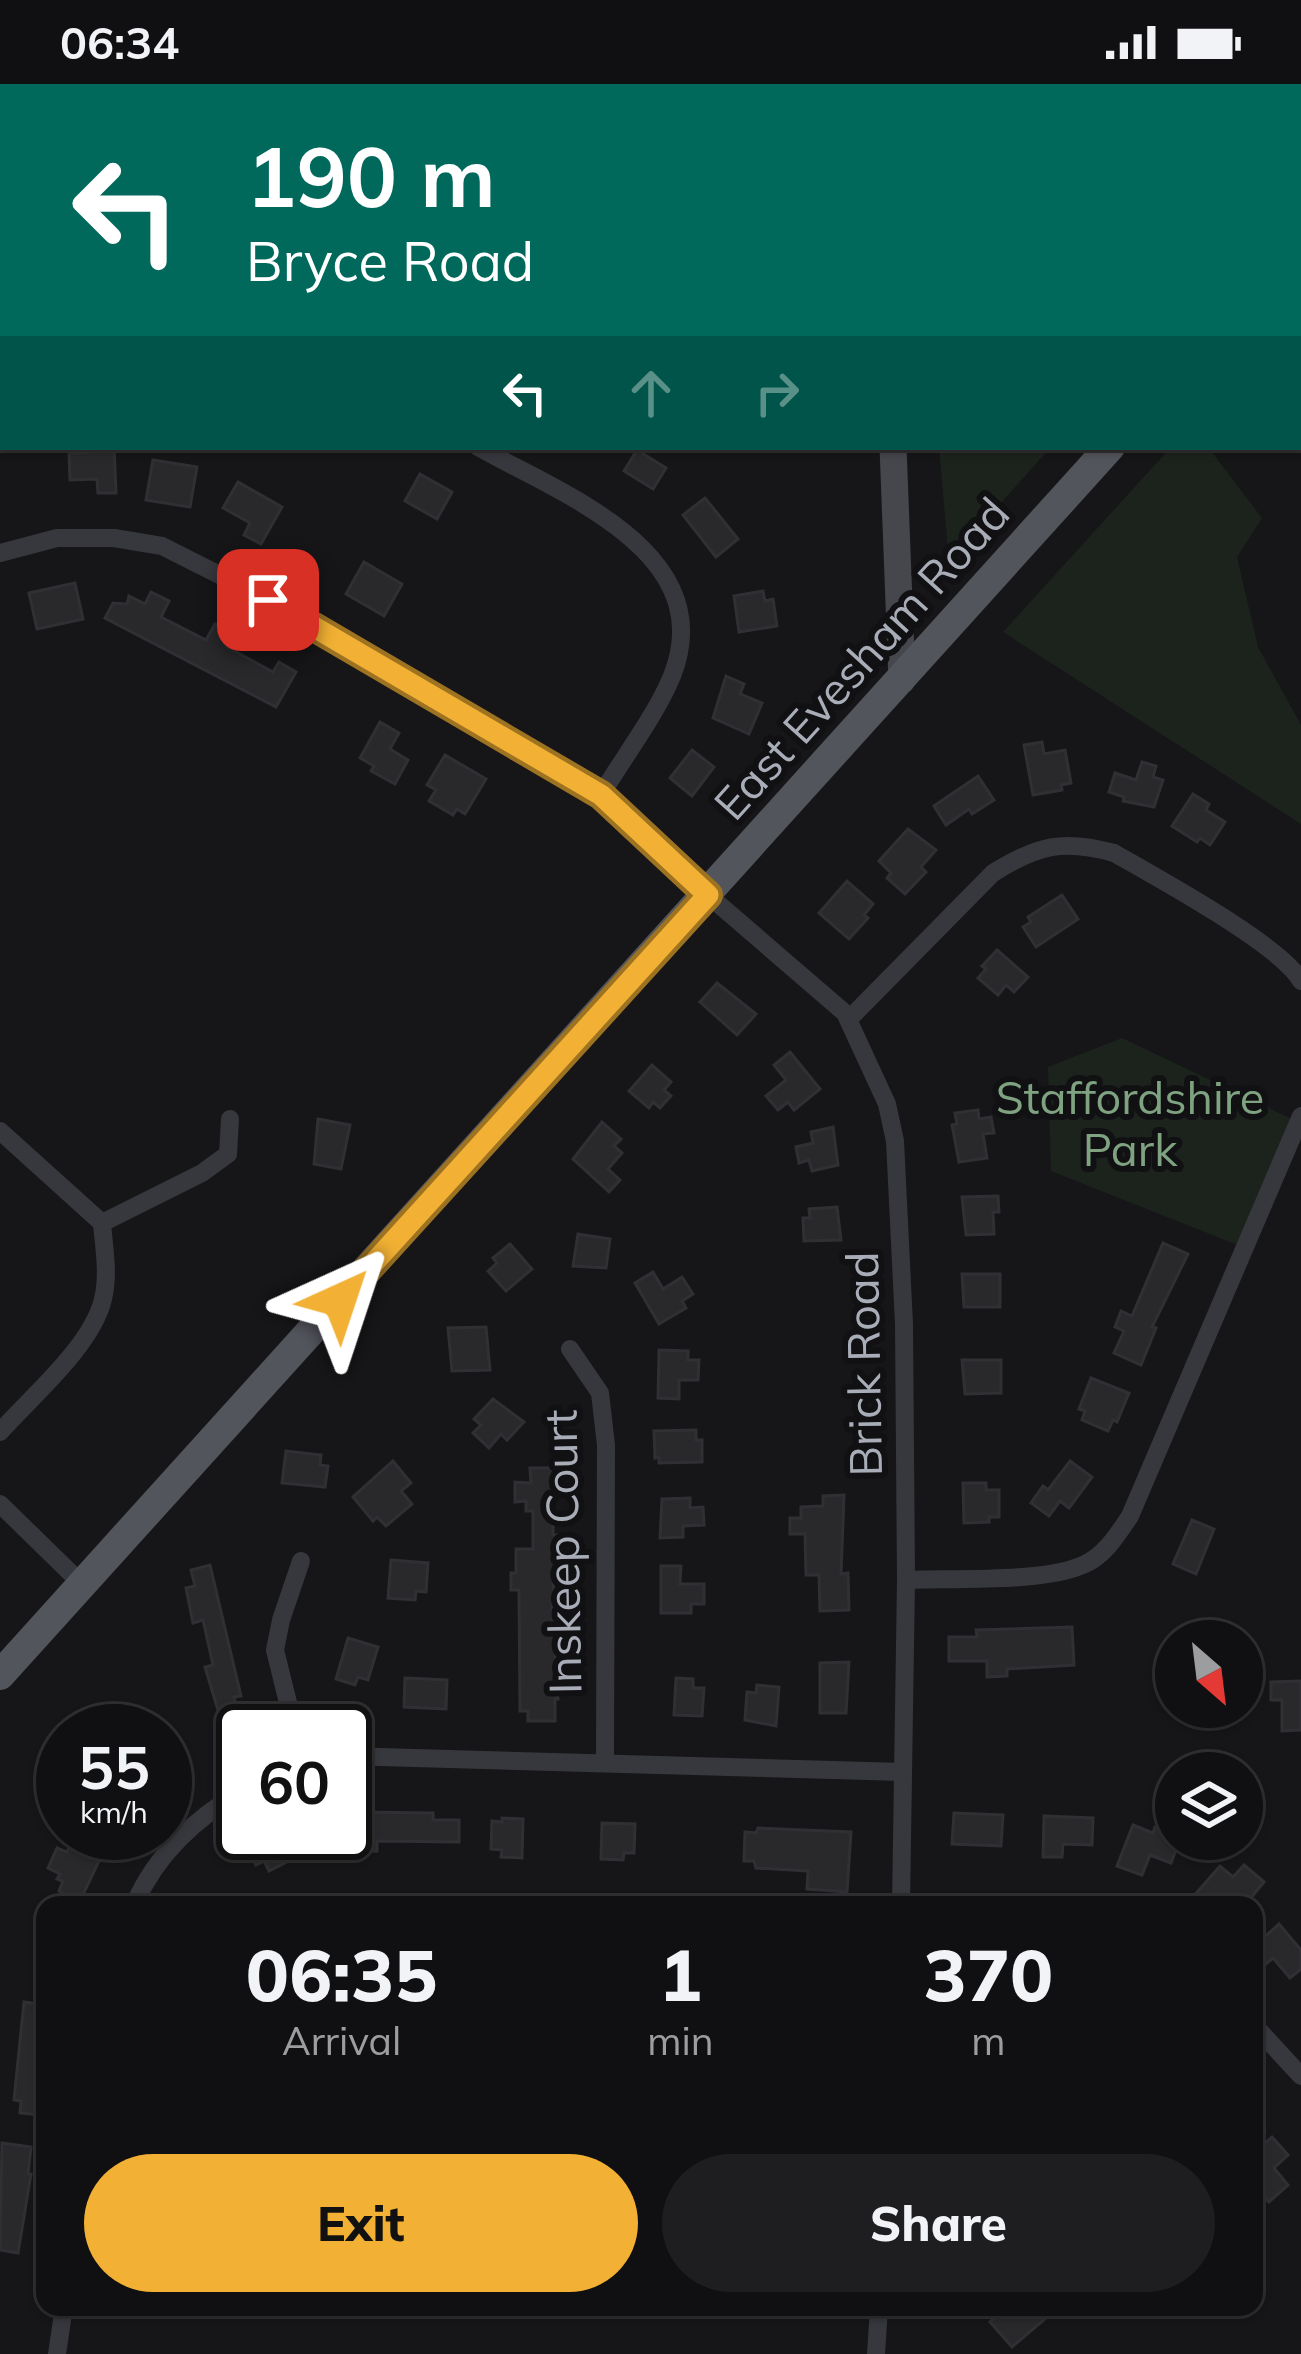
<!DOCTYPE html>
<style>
body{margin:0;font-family:Mulish,sans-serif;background:#1e1e20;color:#f1f3f6;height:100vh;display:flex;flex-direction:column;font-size:45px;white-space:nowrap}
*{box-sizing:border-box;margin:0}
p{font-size:39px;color:#9c9d9f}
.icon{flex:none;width:66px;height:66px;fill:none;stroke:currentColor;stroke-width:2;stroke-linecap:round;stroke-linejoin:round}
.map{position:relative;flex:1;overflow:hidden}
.drawer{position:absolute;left:36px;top:1812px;width:1227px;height:420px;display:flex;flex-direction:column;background:#101012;border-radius:24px;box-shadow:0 3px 9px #0004,0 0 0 3px #303032}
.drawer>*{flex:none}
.banner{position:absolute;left:0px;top:0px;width:1302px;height:366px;box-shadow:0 3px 9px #0004,0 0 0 3px #303032;background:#00695c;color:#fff;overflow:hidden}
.needle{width:78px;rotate:152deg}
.fabs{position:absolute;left:1155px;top:1536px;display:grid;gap:24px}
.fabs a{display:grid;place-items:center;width:108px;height:108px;border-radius:50%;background:#101012;box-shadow:0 3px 9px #0004,0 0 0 3px #303032;font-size:60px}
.speed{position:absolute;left:36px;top:1620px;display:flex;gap:24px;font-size:60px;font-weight:700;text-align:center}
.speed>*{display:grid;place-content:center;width:156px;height:156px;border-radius:50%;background:#101012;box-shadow:0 3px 9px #0004,0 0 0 3px #303032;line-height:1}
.speed small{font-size:30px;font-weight:400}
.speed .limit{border:6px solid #111;border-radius:18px;background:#fff;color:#111}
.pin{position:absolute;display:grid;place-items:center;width:102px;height:102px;color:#fff;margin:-51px;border-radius:24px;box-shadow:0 6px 18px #0006}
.me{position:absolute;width:132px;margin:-66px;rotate:42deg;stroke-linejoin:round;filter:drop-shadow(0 0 9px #0008)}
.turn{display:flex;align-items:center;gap:42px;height:252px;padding:0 48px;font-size:54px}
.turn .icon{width:156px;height:156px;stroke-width:2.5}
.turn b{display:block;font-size:84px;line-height:102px}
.lanes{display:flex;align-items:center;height:114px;padding:0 48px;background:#0003;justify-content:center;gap:60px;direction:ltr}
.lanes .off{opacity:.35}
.eta{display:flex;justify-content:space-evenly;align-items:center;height:204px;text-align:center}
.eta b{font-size:72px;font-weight:800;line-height:84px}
.button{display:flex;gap:24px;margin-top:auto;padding:24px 48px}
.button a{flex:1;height:138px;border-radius:72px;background:#f2b134;color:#111;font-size:48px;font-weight:800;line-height:138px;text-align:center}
.button a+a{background:#1e1e20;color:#f1f3f6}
.status{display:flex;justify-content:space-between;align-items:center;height:84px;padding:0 60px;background:#101012;direction:ltr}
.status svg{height:33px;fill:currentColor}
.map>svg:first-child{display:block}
</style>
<div class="status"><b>06:34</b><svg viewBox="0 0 49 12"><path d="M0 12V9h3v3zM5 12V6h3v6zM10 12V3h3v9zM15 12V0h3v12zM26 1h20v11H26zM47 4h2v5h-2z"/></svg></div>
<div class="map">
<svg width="1301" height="2270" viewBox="0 0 1301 2270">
<rect width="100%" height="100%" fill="#161618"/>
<g fill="#1c231d">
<path d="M939,363H1051L949,477Z"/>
<path d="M1171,363H1208L1262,434L1237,473L1258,563L1301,641V740L1003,548Z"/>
<path d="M1122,954L1298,1038L1245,1164L1051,1087L1048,983Z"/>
</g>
<g fill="#29292c" stroke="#303034" stroke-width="3">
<path d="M94,363H114L116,409H98L97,395L70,396L69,369L94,368Z"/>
<path d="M637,366L666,384L653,405L624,387Z"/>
<path d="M153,376L197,383L190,423L146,416Z"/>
<path d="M420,390L452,408L437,435L405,417Z"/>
<path d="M238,398L282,423L261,460L244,451L250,439L223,424Z"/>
<path d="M705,414L738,455L716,473L683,431Z"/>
<path d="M364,478L402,500L384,532L346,510Z"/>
<path d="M75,499L83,535L37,545L29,509Z"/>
<path d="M763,507L765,517L773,515L777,542L739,548L734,512Z"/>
<path d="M151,508L169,517L161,533L206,556L215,540L234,550L227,563L273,588L279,578L296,588L276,623L105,534L113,519L127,520L129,512L145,520Z"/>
<path d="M726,592L744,600L740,610L762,619L749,650L713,634Z"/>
<path d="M380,638L399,649L390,665L408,676L395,700L371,687L374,682L360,674Z"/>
<path d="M1042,658L1044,670L1065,666L1071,699L1061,701L1062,706L1033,711L1024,661Z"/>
<path d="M692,666L714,683L692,712L670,694Z"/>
<path d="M445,671L486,695L465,730L457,725L453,731L429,717L436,706L427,701Z"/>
<path d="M1142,678L1156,682L1153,693L1163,696L1154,723L1123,717L1124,713L1109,708L1115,689L1136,696Z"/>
<path d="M978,692L994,716L972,730L969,725L946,741L934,722Z"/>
<path d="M1193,710L1209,720L1206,726L1225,738L1210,761L1200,754L1197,758L1172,742Z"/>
<path d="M908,745L936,766L921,783L926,788L905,810L887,794L891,789L879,777Z"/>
<path d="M847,797L873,820L864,831L868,834L849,855L819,829Z"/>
<path d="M1062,811L1078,835L1036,863L1023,843L1031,838L1028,833Z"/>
<path d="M997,866L1028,893L1014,908L1006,901L998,911L978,894L986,885L982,882Z"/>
<path d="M717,899L756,930L737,951L700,918Z"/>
<path d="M790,968L820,1005L794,1026L788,1018L778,1026L766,1012L786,996L774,981Z"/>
<path d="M652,981L671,998L664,1006L671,1012L660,1024L653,1018L649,1024L629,1007Z"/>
<path d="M978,1026L979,1035L991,1033L994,1049L983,1050L987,1074L959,1078L952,1041L957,1040L955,1029Z"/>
<path d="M318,1035L350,1041L341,1085L314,1080Z"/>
<path d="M602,1038L621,1055L614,1062L622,1069L608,1085L620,1096L609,1108L573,1075Z"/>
<path d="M833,1043L838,1081L812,1087L809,1076L799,1079L796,1063L813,1059L811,1048Z"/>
<path d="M998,1112L999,1128H993L994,1150L966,1151L962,1113Z"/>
<path d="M837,1123L841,1156L804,1157L803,1134H810L809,1125Z"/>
<path d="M578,1150L610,1155L606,1184L573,1182Z"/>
<path d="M1163,1159L1188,1170L1152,1243L1156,1244L1141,1281L1114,1269L1124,1247L1115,1243L1121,1227L1132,1232Z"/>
<path d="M510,1160L532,1185L506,1207L488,1187L497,1179L493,1174Z"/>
<path d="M653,1188L663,1205L682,1193L693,1210L682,1217L686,1224L659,1240L635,1199Z"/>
<path d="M962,1190H1000V1223H964Z"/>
<path d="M486,1243L490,1286L452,1287L448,1244Z"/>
<path d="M659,1266L688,1267V1276H699L698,1296H679V1315L658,1314Z"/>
<path d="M962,1276H1001V1309L965,1310Z"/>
<path d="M1091,1294L1129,1309L1117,1338L1113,1336L1108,1347L1082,1336L1085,1327L1079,1325Z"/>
<path d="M493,1315L524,1338L507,1356L501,1350L489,1364L473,1349L481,1341L474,1335Z"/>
<path d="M696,1346V1356H702V1378L659,1379V1373L655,1374L654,1347Z"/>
<path d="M286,1367L321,1371L320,1381L328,1382L325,1403L282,1399Z"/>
<path d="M393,1377L411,1399L401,1407L412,1420L386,1442L377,1433L373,1437L353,1413Z"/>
<path d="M1070,1377L1092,1393L1069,1424L1060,1417L1049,1432L1031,1419L1043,1402L1048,1406Z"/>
<path d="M530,1384H553V1451H557L552,1525L558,1615H555V1637H528V1627H520L519,1506H511V1489H516V1465H533V1427H526V1417L515,1418V1398L531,1399Z"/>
<path d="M963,1399H986V1406H999V1433H989V1438L964,1439Z"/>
<path d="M844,1411L841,1490L848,1489L849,1526L820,1527L819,1491H806L805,1450H790V1434H801V1423L823,1422V1412Z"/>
<path d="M690,1414V1424L703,1423L704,1441L683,1442V1453L660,1454L662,1415Z"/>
<path d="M1192,1436L1214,1445L1196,1490L1173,1480Z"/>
<path d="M391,1476L428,1479L426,1508L416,1507L415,1516L388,1514Z"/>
<path d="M210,1481L241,1612L234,1613L236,1622L218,1626L205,1583L213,1581L203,1536L193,1539L186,1504L195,1502L191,1486Z"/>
<path d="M661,1482H681L680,1500H704V1520H691V1529H661Z"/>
<path d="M1072,1543L1074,1581L1007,1585V1592L987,1593V1577H949V1553H977L976,1546Z"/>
<path d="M348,1554L378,1563L368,1596L358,1593L355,1601L336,1595Z"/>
<path d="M849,1578L846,1629H820V1579Z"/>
<path d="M405,1594L447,1596L446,1625L404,1623Z"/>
<path d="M676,1594L693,1595V1604H704L702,1632L674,1631Z"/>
<path d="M1301,1597V1646L1282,1647V1616H1271V1598Z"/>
<path d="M757,1601L779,1603L776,1642L745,1636L747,1608L756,1609Z"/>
<path d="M359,1728L433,1729V1736H459V1758L377,1757V1767H355V1759H346L347,1731H359Z"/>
<path d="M954,1729L1003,1731L1001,1762L952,1760Z"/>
<path d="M1044,1732L1093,1734L1092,1761L1063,1760L1062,1773H1043Z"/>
<path d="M502,1734L523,1735L522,1774L501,1773L502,1766L491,1765L492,1737L502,1738Z"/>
<path d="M602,1739L635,1740L634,1769H624L623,1776L601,1775Z"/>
<path d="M1133,1741L1153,1749L1155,1743L1180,1755L1171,1779L1150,1771L1142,1791L1117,1782Z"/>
<path d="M758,1744L851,1748L847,1808L807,1805L808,1787L756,1784L754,1777H744L745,1748L756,1749Z"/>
<path d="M75,1749H116L106,1762L80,1817L59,1807L63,1797L57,1795L60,1790L48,1784L57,1764L67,1768Z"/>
<path d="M276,1749H288L300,1771L269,1787L264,1777L256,1781L247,1764Z"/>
<path d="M1244,1781L1264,1798L1245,1821H1234L1224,1812L1216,1821H1200L1192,1814L1220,1782L1233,1793Z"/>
<path d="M1279,1840L1301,1866V1885L1290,1894L1273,1874L1261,1884L1254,1875V1862Z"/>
<path d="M24,1918L45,1921L42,2031L20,2029L21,2017L14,2016Z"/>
<path d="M1272,2053L1288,2071L1274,2084L1288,2101L1269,2118L1254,2101V2069Z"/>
<path d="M2,2059L31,2063L28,2090H31L18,2169L0,2166Z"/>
<path d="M1007,2223H1059L1012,2263L990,2238Z"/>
</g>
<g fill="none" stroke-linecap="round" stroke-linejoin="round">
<g stroke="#37383d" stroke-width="9">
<path d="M1206,0L1210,3"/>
<path d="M1264,3L1267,0"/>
<path d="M1299,53L1301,50"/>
</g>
<g stroke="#37383d" stroke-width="18">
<path d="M405,0L410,3"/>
<path d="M698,0V3"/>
<path d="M0,171L3,182"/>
<path d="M1299,196L1301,197"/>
<path d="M0,235H3"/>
<path d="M478,363C561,410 721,468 672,592C656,631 623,674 601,711"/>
<path d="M0,469L57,454H114L162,462L269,516L601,711L708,811L845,929L887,1020L895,1057L904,1240L906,1496L901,1821"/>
<path d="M849,935L993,789C1038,761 1063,755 1114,769C1156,793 1281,861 1301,897"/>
<path d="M0,1047L102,1139C104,1164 109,1190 103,1215C92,1262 32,1312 0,1348"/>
<path d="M102,1139L202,1089L228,1070L230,1035"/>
<path d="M570,1265L600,1309L606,1361L605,1677"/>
<path d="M0,1420L83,1501"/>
<path d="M906,1496C952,1494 1046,1499 1085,1480C1105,1471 1118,1450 1130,1432L1301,1032"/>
<path d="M295,1647L275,1566L281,1536L301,1477"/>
<path d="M345,1672L903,1688"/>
<path d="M134,1821C157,1769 195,1735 243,1706"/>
<path d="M1254,1941L1301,1992"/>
<path d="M57,2270L64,2223"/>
<path d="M876,2270L879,2223"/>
</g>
<g stroke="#45474d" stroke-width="27">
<path d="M874,0L875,3"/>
<path d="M893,363L902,596"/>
</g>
<g stroke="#53555c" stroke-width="30">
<path d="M1299,152L1301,150"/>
<path d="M0,1591L1110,363"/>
</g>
</g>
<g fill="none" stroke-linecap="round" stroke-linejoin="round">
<defs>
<path id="route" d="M268,516L601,711L708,811L340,1216"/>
</defs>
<use href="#route" stroke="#9d7322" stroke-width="30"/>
<use href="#route" stroke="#f2b134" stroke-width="21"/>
</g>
<g text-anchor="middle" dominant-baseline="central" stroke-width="12" stroke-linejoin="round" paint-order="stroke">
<g font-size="45" fill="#a8adb8" stroke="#111113">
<text transform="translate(861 574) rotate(-48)">East Evesham Road</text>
<text transform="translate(863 1280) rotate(-91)">Brick Road</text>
<text transform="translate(562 1468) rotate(-91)">Inskeep Court</text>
</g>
<g font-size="45" fill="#7fa381" stroke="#111113">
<text x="1130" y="1013">Staffordshire<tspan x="1130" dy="52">Park</tspan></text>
</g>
</g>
</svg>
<div class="fabs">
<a><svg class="needle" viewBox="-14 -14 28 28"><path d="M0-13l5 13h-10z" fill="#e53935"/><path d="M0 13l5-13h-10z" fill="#9c9d9f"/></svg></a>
<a><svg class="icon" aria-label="layers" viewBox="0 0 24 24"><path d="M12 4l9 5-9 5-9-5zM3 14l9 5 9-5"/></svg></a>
</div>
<div class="speed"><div>55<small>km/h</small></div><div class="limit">60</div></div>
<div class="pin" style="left:268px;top:516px;background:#d93025"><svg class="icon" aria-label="arrive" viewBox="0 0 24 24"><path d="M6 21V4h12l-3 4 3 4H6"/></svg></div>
<svg class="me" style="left:340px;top:1216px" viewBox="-20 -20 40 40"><path d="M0-17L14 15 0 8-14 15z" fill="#f2b134" stroke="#fff" stroke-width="4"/></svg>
<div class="banner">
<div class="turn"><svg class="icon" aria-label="left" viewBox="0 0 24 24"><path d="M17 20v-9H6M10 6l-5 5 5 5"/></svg><div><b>190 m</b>Bryce Road</div></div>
<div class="lanes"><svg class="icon" aria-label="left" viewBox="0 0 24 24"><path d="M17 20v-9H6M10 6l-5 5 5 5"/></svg><svg class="icon off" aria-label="ahead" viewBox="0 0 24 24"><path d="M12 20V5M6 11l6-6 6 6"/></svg><svg class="icon off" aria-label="right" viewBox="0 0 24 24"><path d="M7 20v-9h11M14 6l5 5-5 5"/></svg></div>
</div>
<section class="drawer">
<div class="eta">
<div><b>06:35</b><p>Arrival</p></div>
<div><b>1</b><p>min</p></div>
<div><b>370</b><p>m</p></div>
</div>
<div class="button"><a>Exit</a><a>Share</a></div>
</section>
</div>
